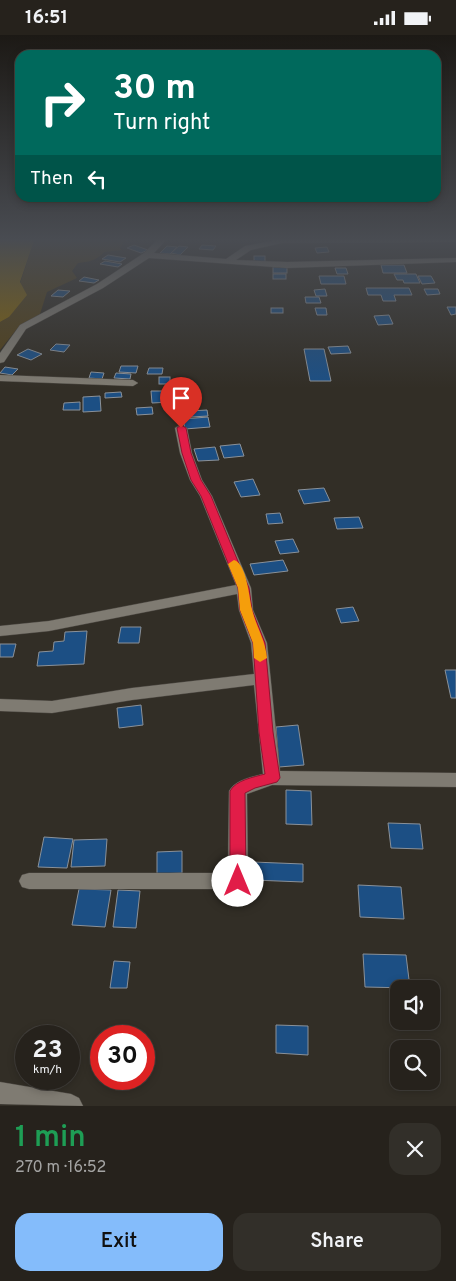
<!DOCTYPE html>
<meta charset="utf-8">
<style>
body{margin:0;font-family:Overpass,sans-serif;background:#322f29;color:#f1f3f6;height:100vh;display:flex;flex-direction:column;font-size:19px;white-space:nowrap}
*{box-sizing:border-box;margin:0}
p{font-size:16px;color:#a4a4a3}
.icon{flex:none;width:28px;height:28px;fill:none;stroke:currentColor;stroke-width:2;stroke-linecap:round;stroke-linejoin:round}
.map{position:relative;height:1071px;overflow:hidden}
.details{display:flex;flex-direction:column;background:#26221c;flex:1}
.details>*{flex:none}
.hud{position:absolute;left:15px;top:15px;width:426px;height:152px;border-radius:15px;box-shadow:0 2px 8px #0003,0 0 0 1px #423f3b;background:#00695c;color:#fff;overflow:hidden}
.buttons{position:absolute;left:390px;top:945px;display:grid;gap:10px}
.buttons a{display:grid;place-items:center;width:50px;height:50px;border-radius:10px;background:#26221c;box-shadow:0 2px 8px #0003,0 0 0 1px #423f3b;font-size:25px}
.speed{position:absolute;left:15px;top:990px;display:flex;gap:10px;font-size:25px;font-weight:700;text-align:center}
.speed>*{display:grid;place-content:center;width:65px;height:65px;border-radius:50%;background:#26221c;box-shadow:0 2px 8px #0003,0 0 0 1px #423f3b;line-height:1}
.speed small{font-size:12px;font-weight:400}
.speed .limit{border:8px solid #d22;background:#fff;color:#111}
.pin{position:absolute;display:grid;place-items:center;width:42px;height:42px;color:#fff;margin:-51px -21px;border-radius:50% 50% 50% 0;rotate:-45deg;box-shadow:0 0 5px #0007}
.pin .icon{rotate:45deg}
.me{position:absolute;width:55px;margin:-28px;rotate:0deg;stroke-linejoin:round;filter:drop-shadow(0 0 4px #0008)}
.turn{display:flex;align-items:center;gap:18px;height:105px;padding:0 15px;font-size:22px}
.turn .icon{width:65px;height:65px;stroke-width:2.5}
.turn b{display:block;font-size:35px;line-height:42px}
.then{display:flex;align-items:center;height:48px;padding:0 15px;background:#0003;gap:10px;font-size:19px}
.round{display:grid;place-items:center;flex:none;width:52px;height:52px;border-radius:15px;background:#322f29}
.headline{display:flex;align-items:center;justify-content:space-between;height:85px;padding:0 15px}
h1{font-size:30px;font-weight:600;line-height:38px;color:#1e9e55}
.button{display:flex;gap:10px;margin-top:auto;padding:10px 15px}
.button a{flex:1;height:58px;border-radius:15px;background:#84bcfb;color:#111;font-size:20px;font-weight:600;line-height:58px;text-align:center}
.button a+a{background:#322f29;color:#f1f3f6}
.status{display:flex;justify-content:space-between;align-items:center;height:35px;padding:0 25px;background:#26221c;direction:ltr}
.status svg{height:14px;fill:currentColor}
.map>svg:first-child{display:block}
</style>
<div class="status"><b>16:51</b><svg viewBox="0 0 49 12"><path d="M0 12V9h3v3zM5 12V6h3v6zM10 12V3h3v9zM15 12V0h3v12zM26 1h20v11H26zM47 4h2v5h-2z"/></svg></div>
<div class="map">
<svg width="456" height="1071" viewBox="0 0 456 1071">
<rect width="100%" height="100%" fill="#322e26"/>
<path fill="#514018" d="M35,203H127L120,213L122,215L104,217C97,225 89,227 78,228L72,236L77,243L47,257L40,279L16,295L0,315V287L9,282Z"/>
<path fill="#83640a" d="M0,203H35L20,247L27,260L9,282L0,287Z"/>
<g fill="#1c4f84" stroke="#8a9199">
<path d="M134,210L148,215L141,218L127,213Z"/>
<path d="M202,210L216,211L213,215L199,214Z"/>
<path d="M167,211L177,212L170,219L160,218Z"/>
<path d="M179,211L188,212L180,220L171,218Z"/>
<path d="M327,212L329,217L317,218L315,213Z"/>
<path d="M108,220L126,223L120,227L102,224Z"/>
<rect x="254" y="221" width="11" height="7"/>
<path d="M105,226L122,229L118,232L100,229Z"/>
<path d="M381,230H404L407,238H383Z"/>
<rect x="273" y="232" width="14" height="6"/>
<path d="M335,233H346L348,239H337Z"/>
<rect x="273" y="239" width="13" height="5"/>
<path d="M394,239H416L420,248H404L403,245H397Z"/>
<path d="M319,241H344L346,249H321Z"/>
<path d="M418,241H431L435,248L422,249Z"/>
<path d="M84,242L99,245L94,248L79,246Z"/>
<path d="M366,253H409L412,260H394L396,266H383L381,260H368Z"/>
<path d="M325,254L327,261H316L314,255Z"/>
<path d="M424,254H438L440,259L427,260Z"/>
<path d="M58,255L70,256L63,262L51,261Z"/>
<path d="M305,262H319L321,268H306Z"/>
<path d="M447,272H456V279L451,280Z"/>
<rect x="271" y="273" width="12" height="5"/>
<path d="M315,273H326L327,280H317Z"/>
<path d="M389,280L393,289L378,290L374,281Z"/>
<path d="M56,309L70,310L64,317L50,315Z"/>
<path d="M348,311L351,318L331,319L328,312Z"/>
<path d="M28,314L42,319L31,325L17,320Z"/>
<path d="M304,314H324L331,346H310Z"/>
<path d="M121,331H138L136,338L119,337Z"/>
<path d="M5,332L18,334L12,340L0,338Z"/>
<path d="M149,333H163L162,339H147Z"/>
<path d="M91,337L104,338L102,344L89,343Z"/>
<path d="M116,338L131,339L130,344L114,343Z"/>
<rect x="159" y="342" width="11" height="7"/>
<path d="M151,356H170L171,367L152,368Z"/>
<path d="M121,357L122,362L105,363V358Z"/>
<path d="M100,361L101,376L83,377V362Z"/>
<path d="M80,367V375H63L64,368Z"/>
<path d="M152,372L153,379L137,380L136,373Z"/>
<path d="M207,375L208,381L191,382L190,376Z"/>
<path d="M208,382L210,392L185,394L183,384Z"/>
<path d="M240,409L244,421L224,423L220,411Z"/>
<path d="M215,412L219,425L198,426L194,414Z"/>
<path d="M253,444L260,460L241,462L234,447Z"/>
<path d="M324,453L330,466L304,469L298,455Z"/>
<path d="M280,478L283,488L268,489L266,479Z"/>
<path d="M359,482L363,493L337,494L334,483Z"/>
<path d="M293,504L299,517L280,519L275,506Z"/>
<path d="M283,525L288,536L254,540L250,529Z"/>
<path d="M353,572L359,586L341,588L336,574Z"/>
<path d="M121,592H141L139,608H118Z"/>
<path d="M87,596L84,629L37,631L39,617L53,616L54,607L64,606L65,597Z"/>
<path d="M0,609H16L13,622H0Z"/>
<path d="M445,635H456V663H451Z"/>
<path d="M141,670L143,690L119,693L117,673Z"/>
<path d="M298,690L304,730L279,732L276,692Z"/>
<path d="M286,755L311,756L312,790L286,789Z"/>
<path d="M388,788L420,789L423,814L391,813Z"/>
<path d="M44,802L73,804L67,833L38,832Z"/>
<path d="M107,804L105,831L71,832L74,805Z"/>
<path d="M182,816V838L157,839V817Z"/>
<path d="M253,827L303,829V847L253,845Z"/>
<path d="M358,850L401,852L404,884L360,882Z"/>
<path d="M79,854L111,855L105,892L72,890Z"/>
<path d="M118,855L140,856L136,893L113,892Z"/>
<path d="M363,919L406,920L410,953L365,952Z"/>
<path d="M114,926L130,927L127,953H110Z"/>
<path d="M276,990L308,991V1020L276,1018Z"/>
</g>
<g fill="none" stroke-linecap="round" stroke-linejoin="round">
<defs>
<g id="minor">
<path d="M159,203H168L154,218L226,224L245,211L282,204L456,203V207L282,208L251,215L236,225L287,227L456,223V227L287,233L149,223L103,253L26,294L4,327L0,328V318L20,290L97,249L144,218Z"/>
<path d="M0,340L133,345L138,348L133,351L0,346Z"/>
<path d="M181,390L187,393L192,418L202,445L212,461L251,553L253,575L267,608L280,736L456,738V752L272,750L247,759L248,846L245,852L238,854H29L22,852L19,846L22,840L29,838H228L229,756C235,745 251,742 263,739L254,650L132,665L52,678L0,676V664L52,666L132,653L254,639L251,608L239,575L237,559L49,596L0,601V591L49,586L236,550L200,461L190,445L180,418L175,393Z"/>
<path d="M0,1047L71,1059L79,1063L83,1071L0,1069Z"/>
</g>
</defs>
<use href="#minor" stroke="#4d4943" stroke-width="1"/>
<use href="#minor" fill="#7f7b72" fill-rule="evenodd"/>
</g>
<linearGradient id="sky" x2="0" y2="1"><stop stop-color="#1c1915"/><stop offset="0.58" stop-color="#494c52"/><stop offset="1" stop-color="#494c52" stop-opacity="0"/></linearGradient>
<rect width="456" height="353" fill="url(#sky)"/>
<path fill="#e11d48" stroke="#92132f" d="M181,390L186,393L191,418L201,445L211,461L249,553L252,575L265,608L273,697L280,743L277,747L255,753L245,758L246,846L244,851L238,853L232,851L230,846V756C236,745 254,742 265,739L259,697L253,608L240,575L238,553L201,461L191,445L182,418L177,393Z"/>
<path fill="#f59e0b" d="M234,525C247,529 249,563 252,574C256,592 265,603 267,623L260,627L254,623L253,608L240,575L238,553L228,529Z"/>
</svg>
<div class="buttons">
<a><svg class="icon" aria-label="sound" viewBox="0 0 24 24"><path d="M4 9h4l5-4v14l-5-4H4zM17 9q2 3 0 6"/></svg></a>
<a><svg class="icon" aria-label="search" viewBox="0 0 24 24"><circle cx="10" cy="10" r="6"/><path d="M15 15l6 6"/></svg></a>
</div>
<div class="speed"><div>23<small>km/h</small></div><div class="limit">30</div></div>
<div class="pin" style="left:181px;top:393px;background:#d93025"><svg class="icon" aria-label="arrive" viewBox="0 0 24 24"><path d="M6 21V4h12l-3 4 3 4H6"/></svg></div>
<svg class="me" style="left:238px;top:846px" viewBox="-20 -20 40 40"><circle r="19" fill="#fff"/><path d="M0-13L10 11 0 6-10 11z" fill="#e11d48"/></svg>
<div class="hud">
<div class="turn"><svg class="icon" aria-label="right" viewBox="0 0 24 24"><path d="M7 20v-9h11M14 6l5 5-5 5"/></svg><div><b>30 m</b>Turn right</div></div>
<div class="then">Then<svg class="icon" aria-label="left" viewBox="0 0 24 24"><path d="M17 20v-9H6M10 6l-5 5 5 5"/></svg></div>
</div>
</div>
<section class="details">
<div class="headline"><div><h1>1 min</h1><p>270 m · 16:52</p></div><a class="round"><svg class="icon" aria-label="close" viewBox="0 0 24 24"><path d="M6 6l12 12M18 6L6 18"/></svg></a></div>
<div class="button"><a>Exit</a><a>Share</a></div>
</section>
